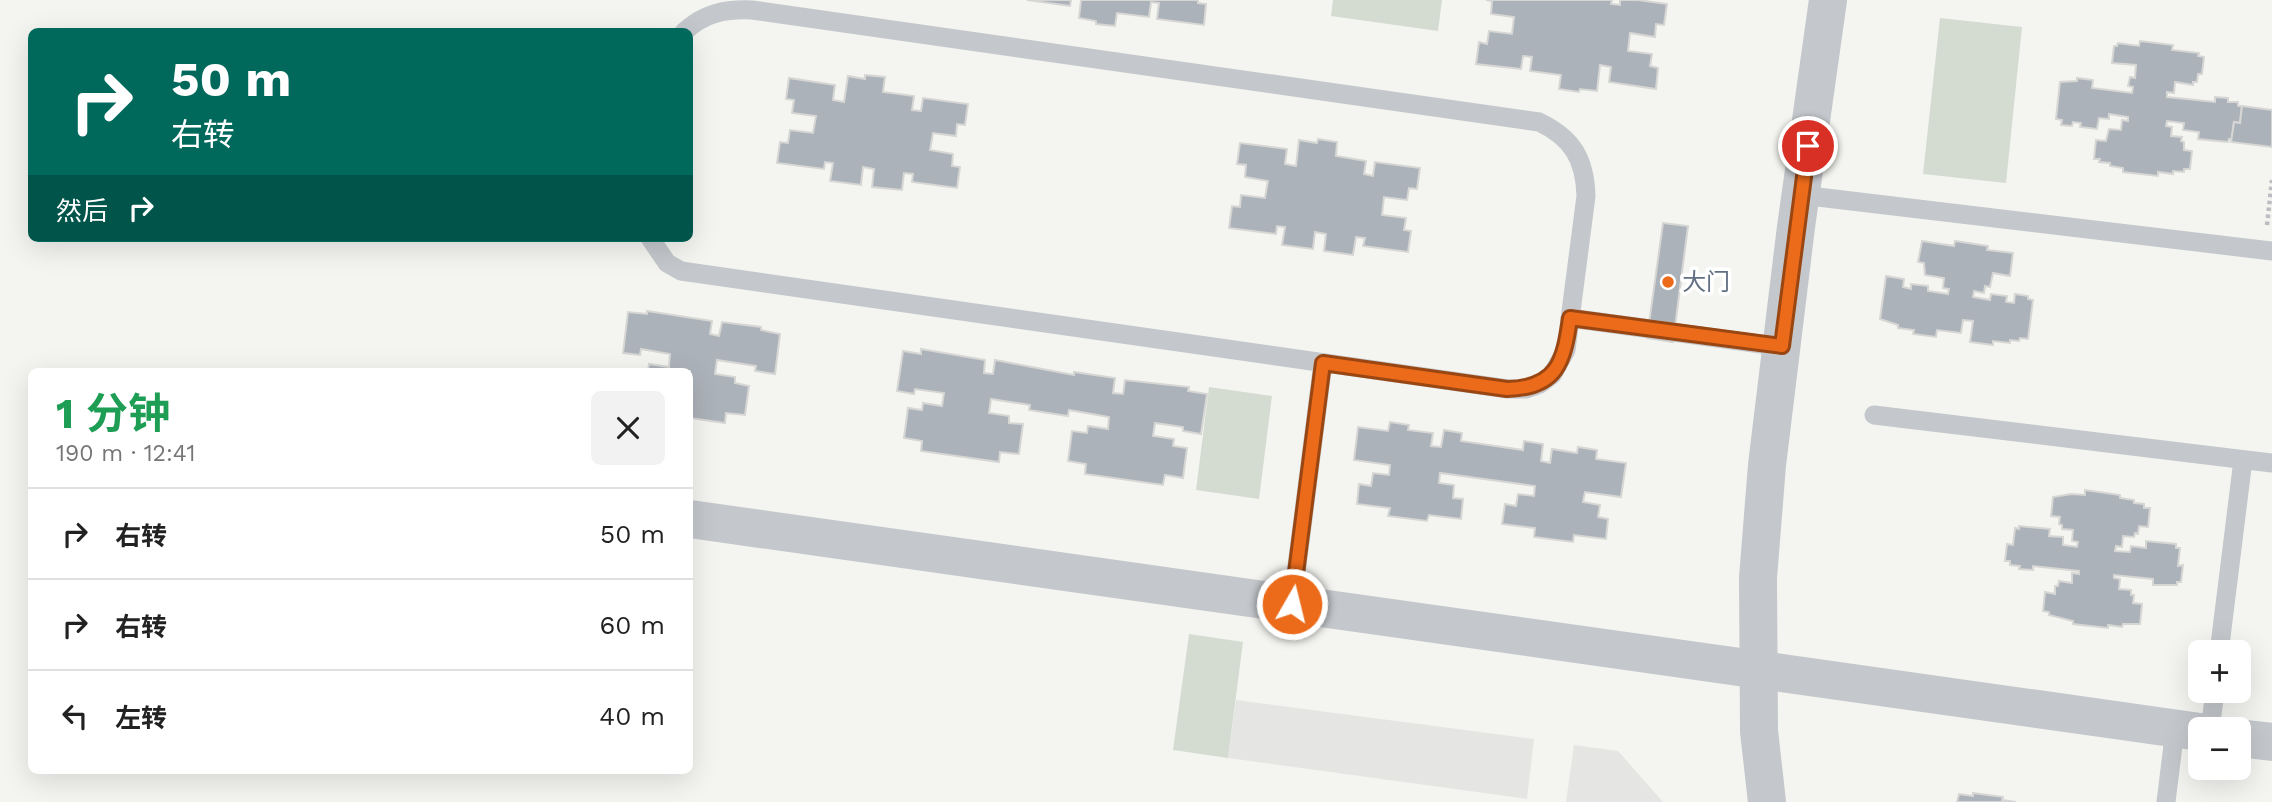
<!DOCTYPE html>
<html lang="zh">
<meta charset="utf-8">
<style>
body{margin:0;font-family:"Work Sans","Noto Sans SC",sans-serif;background:#f2f2f2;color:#222;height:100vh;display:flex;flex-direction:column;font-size:26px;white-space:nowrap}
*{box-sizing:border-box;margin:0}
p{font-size:23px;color:#767676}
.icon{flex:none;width:38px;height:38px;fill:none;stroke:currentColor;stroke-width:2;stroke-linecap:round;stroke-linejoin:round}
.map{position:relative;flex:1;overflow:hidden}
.sheet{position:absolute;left:28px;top:368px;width:665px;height:406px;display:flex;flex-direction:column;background:#fff;border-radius:10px;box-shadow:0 7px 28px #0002}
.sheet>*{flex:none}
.hud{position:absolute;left:28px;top:28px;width:665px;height:214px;border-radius:10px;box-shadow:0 7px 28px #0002;background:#00695c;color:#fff;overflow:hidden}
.tools{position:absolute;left:2188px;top:640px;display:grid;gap:14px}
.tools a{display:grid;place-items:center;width:63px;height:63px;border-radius:10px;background:#fff;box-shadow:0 7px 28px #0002;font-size:35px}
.pin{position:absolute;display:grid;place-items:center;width:60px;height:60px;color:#fff;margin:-30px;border:4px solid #fff;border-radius:50%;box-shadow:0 2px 7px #0007}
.me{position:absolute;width:77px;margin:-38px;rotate:8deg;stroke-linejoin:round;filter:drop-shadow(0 0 5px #0008)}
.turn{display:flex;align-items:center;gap:24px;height:147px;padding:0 28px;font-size:32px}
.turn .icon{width:91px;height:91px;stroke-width:2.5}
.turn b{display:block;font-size:49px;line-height:60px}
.then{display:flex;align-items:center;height:66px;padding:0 28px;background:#0003;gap:14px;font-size:26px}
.round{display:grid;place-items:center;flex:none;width:74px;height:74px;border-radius:10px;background:#f2f2f2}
.headline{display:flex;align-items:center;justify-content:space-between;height:119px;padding:0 28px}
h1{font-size:42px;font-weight:700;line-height:52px;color:#1e9e55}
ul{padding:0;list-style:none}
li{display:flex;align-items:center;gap:21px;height:91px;padding:0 28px;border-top:2px solid #e0e0e0}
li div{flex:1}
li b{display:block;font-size:26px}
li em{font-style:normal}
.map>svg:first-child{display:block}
</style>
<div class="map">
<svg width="2272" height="802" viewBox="0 0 2272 802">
<rect width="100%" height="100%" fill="#f4f5f1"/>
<g fill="#e5e6e4">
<path d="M1236,700L1534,739L1527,799L1228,758Z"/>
<path d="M1574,745L1618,751L1663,802H1566Z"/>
</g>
<g fill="#d4dcd2">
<path d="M1333,0H1442L1438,31L1331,16Z"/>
<path d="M1940,18L2022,27L2006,183L1923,174Z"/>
<path d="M1209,387L1272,396L1259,499L1196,490Z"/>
<path d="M1189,634L1243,642L1228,758L1173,750Z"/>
</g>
<g fill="#acb2b9" stroke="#d6d6d4" stroke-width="2">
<path d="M1027,0H1071L1070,6Z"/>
<path d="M1081,0H1198V3L1206,4L1204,25L1157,19L1159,3L1151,2L1149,17L1117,13L1115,26L1096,24V21L1079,18Z"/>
<path d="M1486,0H1612L1611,4L1620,5V0H1638L1667,4L1664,25L1656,24L1655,37L1630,33L1628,51L1652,54L1650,66L1658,68L1656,89L1609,82L1611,67L1600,65L1597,91L1580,89L1579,92L1559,89L1561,75L1530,71L1532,57L1523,56L1521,69L1476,64L1479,42L1487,44L1489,31L1512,34L1514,17L1491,14L1492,1Z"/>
<path d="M2140,41L2173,45L2172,50L2199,53L2198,56L2204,57L2202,74H2198L2197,82H2193V85L2175,82L2174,93L2167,92V97L2215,102V97L2228,98V102H2238V106H2242L2240,123L2234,122L2232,139H2229L2228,142L2198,139L2199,132L2183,130L2184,123L2167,121L2166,126L2172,127L2171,136L2182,137L2181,141L2184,142V150L2192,151L2190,169H2184V172L2173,171V174L2158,172V176L2123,172V168L2110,166V163L2099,162L2100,159H2094L2096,140L2106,141L2109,129L2121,130L2122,120L2128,121V117L2109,114V119L2099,118L2097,129L2080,127L2081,123L2073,122L2072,126L2061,125L2062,120L2056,119L2060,82L2077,81V78L2093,80L2092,88L2132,93L2133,87L2128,86L2130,77L2135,78L2136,65L2112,63L2114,46H2117L2118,43L2139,46Z"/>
<path d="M865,75L885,77L883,92L914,96L912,110L921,111L923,98L968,104L965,125L957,124L956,136L933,133L930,150L953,154L952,166L960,167L957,188L912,182L913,174L904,173L902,190L872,187L874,169L863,167L861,185L830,181L833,163L825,162L824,169L777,163L780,142L788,143L790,130L813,133L816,116L792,113L794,100L786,99L789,78L835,85L833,100L844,102L848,76L865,79Z"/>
<path d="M2242,106L2272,110V147L2231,142L2234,122L2240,123Z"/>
<path d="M1318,139L1337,142L1336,156L1366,161L1364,174L1373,176L1375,162L1420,168L1417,189L1409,188L1407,200L1384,197L1382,215L1406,218L1404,230L1411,231L1408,252L1363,246L1365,238L1356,237L1353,255L1324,251L1326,234L1315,232L1313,249L1282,245L1285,227L1277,226L1276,234L1229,228L1232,206L1240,207L1241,195L1265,198L1268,181L1245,177L1246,165L1237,164L1240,143L1287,149L1285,164L1296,166L1299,140L1317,143Z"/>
<path d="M1663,223L1688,226L1673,342L1647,338Z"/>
<path d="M1922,241L1954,246L1955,241L1988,246L1987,250L2013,253L2010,276L1993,273L1990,287L1985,286L1984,293L1974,291L1973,297L1990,300L1991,294L2007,296L2006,302L2014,303L2015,294L2028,296V299L2033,300L2028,339L2020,338L2019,341L2010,340V343L1993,341V345L1970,342L1973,321L1963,320L1961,333L1937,330L1936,337L1913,334L1914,330L1898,328V325L1880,319L1886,276L1904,279L1903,287L1911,289V284L1928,286V291L1948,294L1949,289L1943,288L1944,278L1925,275L1924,263L1918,262Z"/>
<path d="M647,311L712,321L710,334L719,336L722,322L761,327V330L780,334L775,374L755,371L756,366L717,360L715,374L735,377V383L749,386L745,415L726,413L725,423L690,418V371H648L649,364L669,367L670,354L641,349L640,355L623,353L628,312L647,314Z"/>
<path d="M921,349L985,360L984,373L993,374L995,360L1074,375V372L1115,378L1113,393L1123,394L1125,380L1189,387L1188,391L1207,394L1201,434L1183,431V427L1155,423L1153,436L1174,439L1173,446L1187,448L1183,478L1165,475L1163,485L1085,474L1086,464L1068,461L1072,431L1087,433L1088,426L1108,429L1109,417L1069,410L1068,416L1029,410L1030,405L991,399L989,413L1009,416V423L1023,424L1019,454L1000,452L999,462L921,451L922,441L904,438L908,408L922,410L923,403L942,406L944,393L915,389L914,394L897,391L903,351L921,354Z"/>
<path d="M1390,422L1409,425L1408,430L1433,433L1431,446L1441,447L1444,430L1462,433L1461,441L1523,450L1524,441L1543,444L1541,461L1550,463L1552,449L1577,453L1578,447L1597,450L1596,459L1626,463L1621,497L1585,492L1583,502L1600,505L1598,517L1608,519L1606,539L1574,535L1573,542L1534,537L1535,528L1502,524L1505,504L1516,506L1518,494L1534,496L1535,486L1440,473L1439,483L1454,485L1453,498L1463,499L1461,519L1429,515L1427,521L1388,516L1390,508L1357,504L1359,484L1371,486L1373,473L1389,475L1390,465L1354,460L1358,427L1388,431Z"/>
<path d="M2085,490L2120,495V498L2134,500V503L2144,504V508H2150L2148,527L2139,526L2138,534L2135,533L2134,537L2123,536L2122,547L2116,546L2115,551L2130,552L2131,546L2146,548V541L2176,544V548H2180L2178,566L2183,565L2181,582H2177V585H2153V579L2114,575V578L2120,579L2119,589L2131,590V595H2134L2133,603L2142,604L2140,624H2123L2122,627L2108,625V628L2073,624V621L2049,615V612L2043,611L2045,592L2055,594V586H2058L2059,581L2072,583V573L2079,574V571L2033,566V570L2019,569L2020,566L2010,565V561H2005L2007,544L2013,545L2015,528L2019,529V526L2050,529L2049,536L2063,537V545L2077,547L2078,542L2072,541L2073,530L2062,529V525L2059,524L2060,517L2051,516L2053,497L2071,494L2085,495Z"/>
<path d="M1973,793L2003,797L2002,800L2016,802H1957L1959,794L1973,796Z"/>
</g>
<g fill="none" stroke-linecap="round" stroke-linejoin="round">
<path stroke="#bbbdc0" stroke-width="4.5" stroke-dasharray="3.5 3.5" stroke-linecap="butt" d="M2267,225L2272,180"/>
<g stroke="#c4c7cb" stroke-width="19">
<path d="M1801,195L2272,251"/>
<path d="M650,238L667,263L681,271L1508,389H1526L1540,384L1552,375L1566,350L1586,196C1585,160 1573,138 1539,122L752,10C725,9 704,13 684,32"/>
<path d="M1570,318L1782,347"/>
<path d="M1874,415L2272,463"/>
<path d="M1292,604L1323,363"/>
<path d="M2219,653L2243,460"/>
<path d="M2210,730L2215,691"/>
<path d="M2166,802L2175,729"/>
</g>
<g stroke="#c4c7cb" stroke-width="38">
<path d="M690,519L2200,732"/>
<path d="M2238,738L2272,742"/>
<path d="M1767,802L1759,731L1758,578L1767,465L1796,227L1828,0"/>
</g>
</g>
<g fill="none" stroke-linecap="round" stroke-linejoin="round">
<defs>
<path id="route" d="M1292,604L1323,363L1507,389C1557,388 1564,362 1570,318L1782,346L1808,146"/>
</defs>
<use href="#route" stroke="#994612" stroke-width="18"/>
<use href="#route" stroke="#eb6b1b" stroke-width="12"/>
</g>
<circle fill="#eb6b1b" stroke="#fff" stroke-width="2.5" cx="1668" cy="282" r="7"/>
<g text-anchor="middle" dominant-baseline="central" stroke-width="7" stroke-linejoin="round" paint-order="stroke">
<g font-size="24" fill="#627083" stroke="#fff" text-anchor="start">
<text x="1682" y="282">大门</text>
</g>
</g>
</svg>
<div class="tools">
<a>+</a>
<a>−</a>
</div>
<div class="pin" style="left:1808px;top:146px;background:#d93025"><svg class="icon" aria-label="arrive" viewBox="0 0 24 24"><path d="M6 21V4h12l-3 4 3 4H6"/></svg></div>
<svg class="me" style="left:1292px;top:604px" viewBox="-20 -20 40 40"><circle r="17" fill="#eb6b1b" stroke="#fff" stroke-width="3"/><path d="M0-11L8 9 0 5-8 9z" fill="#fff"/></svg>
<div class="hud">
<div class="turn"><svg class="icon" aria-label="right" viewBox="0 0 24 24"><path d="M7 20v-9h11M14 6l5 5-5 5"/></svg><div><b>50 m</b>右转</div></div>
<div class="then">然后<svg class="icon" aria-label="right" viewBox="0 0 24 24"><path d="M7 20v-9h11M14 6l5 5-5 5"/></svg></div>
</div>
<section class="sheet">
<div class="headline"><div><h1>1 分钟</h1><p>190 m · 12:41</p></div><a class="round"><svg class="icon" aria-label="close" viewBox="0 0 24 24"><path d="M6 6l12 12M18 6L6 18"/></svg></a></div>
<ul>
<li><svg class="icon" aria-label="right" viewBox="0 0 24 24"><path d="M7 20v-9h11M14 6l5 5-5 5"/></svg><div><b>右转</b></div><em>50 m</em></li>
<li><svg class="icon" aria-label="right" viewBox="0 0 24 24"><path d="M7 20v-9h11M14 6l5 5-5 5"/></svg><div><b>右转</b></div><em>60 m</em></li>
<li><svg class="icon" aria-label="left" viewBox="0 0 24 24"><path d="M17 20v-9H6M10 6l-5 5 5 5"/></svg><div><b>左转</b></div><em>40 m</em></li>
</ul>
</section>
</div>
